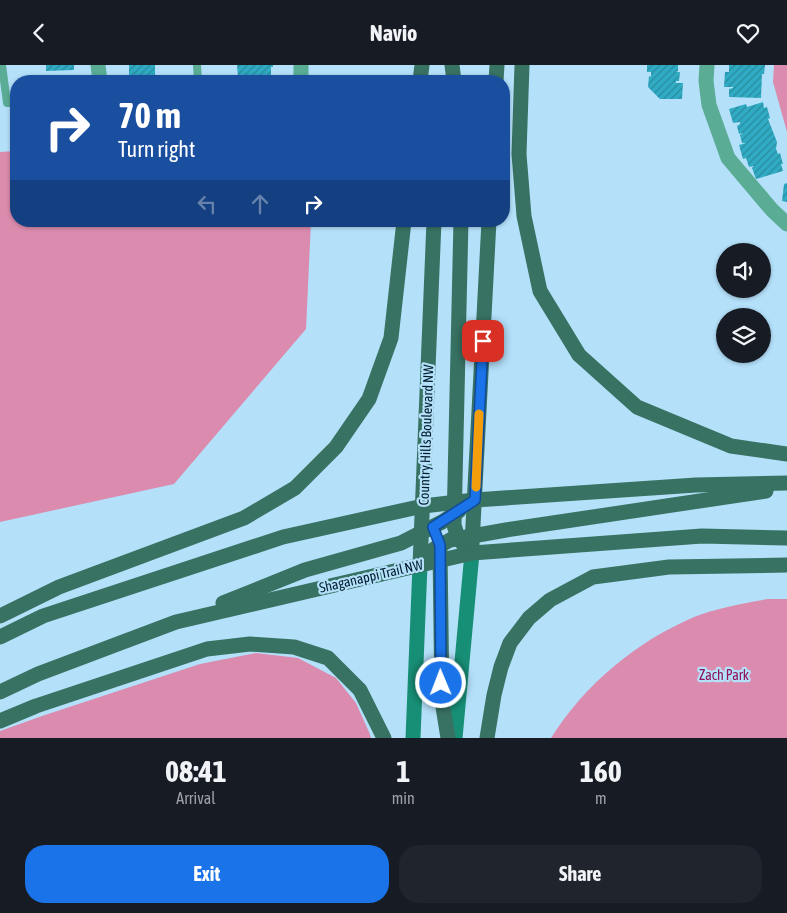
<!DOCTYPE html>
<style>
body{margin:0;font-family:"Asap Condensed",sans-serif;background:#20242c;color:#f1f3f6;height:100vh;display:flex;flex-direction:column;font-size:19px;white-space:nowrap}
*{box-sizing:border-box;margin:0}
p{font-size:16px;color:#9ea1a6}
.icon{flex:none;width:28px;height:28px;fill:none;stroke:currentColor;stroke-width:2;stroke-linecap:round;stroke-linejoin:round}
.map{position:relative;height:673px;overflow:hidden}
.side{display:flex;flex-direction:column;background:#171b24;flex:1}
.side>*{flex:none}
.top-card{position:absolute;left:10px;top:10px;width:500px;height:152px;border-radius:20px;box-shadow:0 1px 4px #0004;background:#1a4fa0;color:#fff;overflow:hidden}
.tools{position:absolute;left:716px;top:178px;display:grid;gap:10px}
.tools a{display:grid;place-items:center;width:55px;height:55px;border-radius:50%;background:#171b24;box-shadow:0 1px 4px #0004;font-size:25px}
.pin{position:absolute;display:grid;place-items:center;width:42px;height:42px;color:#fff;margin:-21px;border-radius:10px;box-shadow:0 2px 8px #0006}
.me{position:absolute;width:55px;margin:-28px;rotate:359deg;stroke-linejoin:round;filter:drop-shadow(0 0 4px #0008)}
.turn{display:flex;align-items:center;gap:18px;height:105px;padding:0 25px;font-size:22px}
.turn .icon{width:65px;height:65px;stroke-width:2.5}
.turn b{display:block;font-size:35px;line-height:42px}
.lanes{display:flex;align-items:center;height:48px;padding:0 25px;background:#0003;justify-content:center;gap:25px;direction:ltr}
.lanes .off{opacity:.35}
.eta{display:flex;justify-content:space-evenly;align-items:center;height:85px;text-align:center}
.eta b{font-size:30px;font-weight:700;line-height:35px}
.button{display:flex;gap:10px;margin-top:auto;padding:10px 25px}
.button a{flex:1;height:58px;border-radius:20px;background:#1a73e8;color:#fff;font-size:20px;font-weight:700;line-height:58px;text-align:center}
.button a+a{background:#20242c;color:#f1f3f6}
header{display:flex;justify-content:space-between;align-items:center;height:65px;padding:0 25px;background:#171b24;font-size:22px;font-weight:700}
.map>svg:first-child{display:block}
</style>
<header><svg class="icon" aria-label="back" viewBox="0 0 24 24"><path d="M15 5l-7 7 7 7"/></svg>Navio<svg class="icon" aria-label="heart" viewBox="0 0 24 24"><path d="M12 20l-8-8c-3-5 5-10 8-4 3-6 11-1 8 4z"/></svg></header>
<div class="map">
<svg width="787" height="673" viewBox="0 0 787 673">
<defs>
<pattern id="building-hatch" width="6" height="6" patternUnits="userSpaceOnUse" patternTransform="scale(1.25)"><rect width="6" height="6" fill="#31abc3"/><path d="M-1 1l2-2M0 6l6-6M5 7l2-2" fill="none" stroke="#278b9f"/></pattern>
</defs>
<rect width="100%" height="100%" fill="#b4e0fa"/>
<g fill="#db8bad">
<path d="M774,0H787V67L773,17Z"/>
<path d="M16,86V156H311L306,264L174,419L0,457V87Z"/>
<path d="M768,534H787V673H551C585,619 636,577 694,552C717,543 744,538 768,534Z"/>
<path d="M256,588L298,593L336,613L356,638L369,667L371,673H0V666L45,650L200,599Z"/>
</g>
<g fill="url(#building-hatch)">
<path d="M46,0H74V5L46,6Z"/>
<path d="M129,0H155V10L129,11Z"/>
<path d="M237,0H273V2H271V11L238,12Z"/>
<path d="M647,0H678V6L676,7H680L679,16H676V18H683L682,34H660L648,22L649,11L651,12V7H647Z"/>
<path d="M729,0H765L764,9H762L761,33L729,32V24L733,23V22H724L725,7H729Z"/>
<path d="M74,10V16H51V11Z"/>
<path d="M763,37L764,43L767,42L770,53L768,54L777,77L776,84L778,89L780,88L783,99H781L783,106L756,114L752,103L754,101L749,102L746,93L743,94L739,80L746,78H742L740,70L743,68L739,69L737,61L740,59V57L733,58L729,44L746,39L747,42Z"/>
<path d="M787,118V137L782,136L784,119Z"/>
</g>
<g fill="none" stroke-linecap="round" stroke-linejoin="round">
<g stroke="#5aac95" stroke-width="8">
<path d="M2,0L7,38H16"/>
<path d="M197,0L198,16"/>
</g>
<g stroke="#5aac95" stroke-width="15">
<path d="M98,0L100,16"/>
<path d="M707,0L706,16L709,40L728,93L772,145L787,159"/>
<path d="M298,16L301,11V0"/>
</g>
<g stroke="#178f76" stroke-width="15">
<path d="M413,673L420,500"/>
<path d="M455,673L472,488"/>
</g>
<g stroke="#387262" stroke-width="15">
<path d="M452,0L454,16"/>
<path d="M522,0L519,89L524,151L540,226L579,290L637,342L731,381L787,389"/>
<path d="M420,16L422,0"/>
<path d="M496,16L497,0"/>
<path d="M461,156L454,460L458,473L464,480"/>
<path d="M472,479L489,156"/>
<path d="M440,486L442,636L448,673"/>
<path d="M420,500L434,484L450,475L506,465L766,426"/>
<path d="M420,500L434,156"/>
<path d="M223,538L305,505L401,478L442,457L459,446"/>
<path d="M0,551L59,522L244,453L295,423L336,382L369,334L391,273L404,156"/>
<path d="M0,572L43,551L283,472L423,441L475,435L696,420L787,418"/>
<path d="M0,627L38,609L176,557L472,488L702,471L787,473"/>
<path d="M0,656L36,641L207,584L250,579L294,582L328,593L360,625L384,673"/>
<path d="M487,673L494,630L501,602L510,578L529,553L550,535L593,512L669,502L787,500"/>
</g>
</g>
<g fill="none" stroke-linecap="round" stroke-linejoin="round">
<defs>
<path id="route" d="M441,618L440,480L433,462L475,435L483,276"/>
</defs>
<use href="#route" stroke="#114b97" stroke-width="12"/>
<use href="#route" stroke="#1a73e8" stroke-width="9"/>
<path stroke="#f59e0b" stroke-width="9" d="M476,422L479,349"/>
</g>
<g text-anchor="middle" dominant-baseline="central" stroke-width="4.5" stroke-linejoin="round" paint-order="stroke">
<g font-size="14" fill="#001d2d" stroke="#b4e0fa">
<text transform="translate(426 370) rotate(-88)">Country Hills Boulevard NW</text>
<text transform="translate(371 511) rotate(-13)">Shaganappi Trail NW</text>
</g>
<g font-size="14" fill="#8d1257" stroke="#b4e0fa">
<text x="724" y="610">Zach Park</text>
</g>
</g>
</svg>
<div class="tools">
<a><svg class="icon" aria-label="sound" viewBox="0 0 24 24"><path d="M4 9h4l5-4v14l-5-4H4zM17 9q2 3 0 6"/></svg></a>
<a><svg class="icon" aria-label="layers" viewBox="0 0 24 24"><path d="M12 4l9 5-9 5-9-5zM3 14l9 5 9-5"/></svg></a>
</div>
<div class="pin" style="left:483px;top:276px;background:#d93025"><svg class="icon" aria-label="arrive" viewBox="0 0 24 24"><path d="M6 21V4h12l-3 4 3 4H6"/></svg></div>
<svg class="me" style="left:441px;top:618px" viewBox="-20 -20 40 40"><circle r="17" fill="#1a73e8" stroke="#fff" stroke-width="3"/><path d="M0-11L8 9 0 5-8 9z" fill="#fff"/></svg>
<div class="top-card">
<div class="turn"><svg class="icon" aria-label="right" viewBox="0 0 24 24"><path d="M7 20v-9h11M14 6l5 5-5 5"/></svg><div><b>70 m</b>Turn right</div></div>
<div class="lanes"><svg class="icon off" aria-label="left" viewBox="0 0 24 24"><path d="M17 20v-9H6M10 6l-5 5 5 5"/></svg><svg class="icon off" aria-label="ahead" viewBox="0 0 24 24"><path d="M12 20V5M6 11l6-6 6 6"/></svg><svg class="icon" aria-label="right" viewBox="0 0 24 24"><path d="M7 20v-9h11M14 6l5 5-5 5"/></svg></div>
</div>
</div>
<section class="side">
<div class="eta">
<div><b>08:41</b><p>Arrival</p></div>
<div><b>1</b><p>min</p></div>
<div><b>160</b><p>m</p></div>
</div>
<div class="button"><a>Exit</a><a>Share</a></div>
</section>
